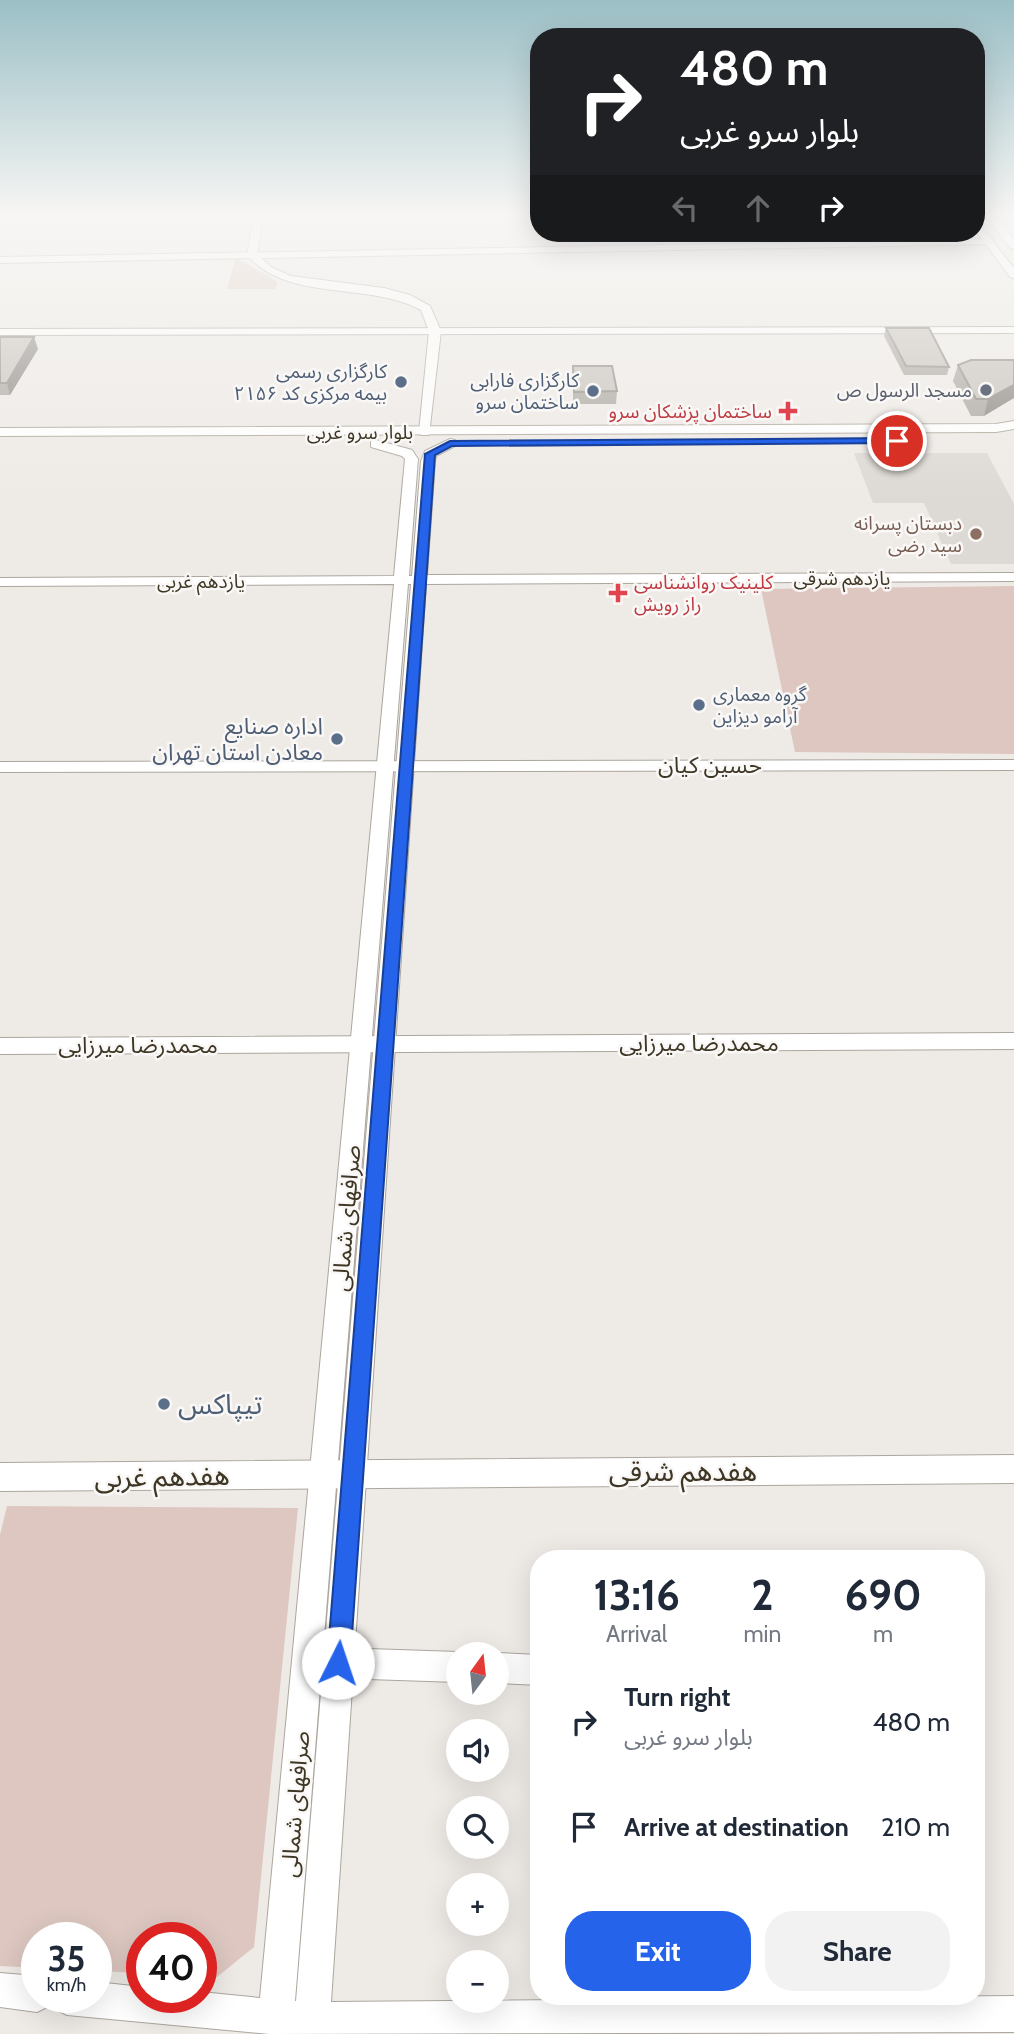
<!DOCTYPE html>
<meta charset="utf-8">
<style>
body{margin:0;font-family:Cabin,"Noto Sans Arabic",sans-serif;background:#f2f2f3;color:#1f2937;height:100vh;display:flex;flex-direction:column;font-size:26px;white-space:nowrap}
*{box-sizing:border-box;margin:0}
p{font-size:23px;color:#747a83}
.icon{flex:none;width:38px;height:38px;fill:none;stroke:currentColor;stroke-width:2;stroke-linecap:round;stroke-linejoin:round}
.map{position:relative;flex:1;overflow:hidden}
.side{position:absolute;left:530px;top:1550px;width:455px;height:455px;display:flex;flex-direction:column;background:#fff;border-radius:28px;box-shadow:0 7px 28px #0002}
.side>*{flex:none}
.banner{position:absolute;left:530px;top:28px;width:455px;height:214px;border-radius:28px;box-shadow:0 7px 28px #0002;background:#202124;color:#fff;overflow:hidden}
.needle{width:46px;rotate:15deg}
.buttons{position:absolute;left:446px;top:1642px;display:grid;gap:14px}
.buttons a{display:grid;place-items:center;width:63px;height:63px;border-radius:50%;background:#fff;box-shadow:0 7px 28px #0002;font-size:35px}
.speed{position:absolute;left:21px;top:1922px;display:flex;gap:14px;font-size:35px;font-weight:700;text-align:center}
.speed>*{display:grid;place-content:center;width:91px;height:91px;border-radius:50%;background:#fff;box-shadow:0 7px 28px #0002;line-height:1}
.speed small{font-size:18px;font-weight:400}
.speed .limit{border:10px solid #d22;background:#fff;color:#111}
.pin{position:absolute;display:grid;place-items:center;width:60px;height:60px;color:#fff;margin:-30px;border:4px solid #fff;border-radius:50%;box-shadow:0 2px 7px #0007}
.me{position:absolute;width:77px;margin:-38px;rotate:4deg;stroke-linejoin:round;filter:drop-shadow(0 0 5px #0008)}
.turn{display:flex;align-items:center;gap:24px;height:147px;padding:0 35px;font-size:32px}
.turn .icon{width:91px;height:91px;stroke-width:2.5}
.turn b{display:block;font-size:49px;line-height:60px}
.lanes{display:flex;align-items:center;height:66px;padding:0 35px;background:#0003;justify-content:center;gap:35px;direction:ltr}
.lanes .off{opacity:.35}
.eta{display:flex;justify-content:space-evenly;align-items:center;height:119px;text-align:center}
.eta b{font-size:42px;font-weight:700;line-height:49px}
.cta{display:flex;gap:14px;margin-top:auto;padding:14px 35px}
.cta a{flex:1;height:80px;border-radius:28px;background:#2563eb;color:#fff;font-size:28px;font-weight:700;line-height:80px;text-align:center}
.cta a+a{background:#f2f2f3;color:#1f2937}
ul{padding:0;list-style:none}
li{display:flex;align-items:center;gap:21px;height:105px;padding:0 35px}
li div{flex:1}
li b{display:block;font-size:26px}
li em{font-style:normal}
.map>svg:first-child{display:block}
</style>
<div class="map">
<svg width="1014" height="2034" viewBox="0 0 1014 2034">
<rect width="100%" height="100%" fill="#eeeae6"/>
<path fill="#ddd9d4" d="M854,453H987L1014,504V564H951L924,503H873Z"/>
<g fill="#ddc7c0">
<path d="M236,257L278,282L275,289H227Z"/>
<path d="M1014,586V754L795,752L761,589Z"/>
<path d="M7,1506L298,1508L254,1947L217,1977L201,1976V1937H142V1973L96,1971V1937H37V1968L0,1966V1535Z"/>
</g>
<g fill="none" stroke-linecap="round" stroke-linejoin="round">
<defs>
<g id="minor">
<path d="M0,216H59L54,219L0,220Z"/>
<path d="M993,239V243L990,244L0,263V257Z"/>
<path d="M1014,327V333L0,335V329Z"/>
<path d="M1014,760V770L0,772V762Z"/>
<path d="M1014,1033V1049L0,1054V1038Z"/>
<path d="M1014,1455V1483L0,1491V1463Z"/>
<path d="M338,1648L458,1652L463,1654H458V1682L338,1678L327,1674L323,1663L327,1652Z"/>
<path d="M497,1653L539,1655V1685L497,1683V1654H495Z"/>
</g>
<g id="tertiary">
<path d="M254,216H263L257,254L271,267L291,276L384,288L410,295L430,306L441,331L429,435H421L419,432L429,331L421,310C366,281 289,303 247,255Z"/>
<path d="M450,439L455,440V446L436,456L435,461L427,575L1014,573V581L426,584L331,2002L1014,1996V2032L269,2034L67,2015L55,2009L51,2002L49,2006L37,2012L0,2007V1973L37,1976V1997H96V1982L142,1987V1997H201V1992L260,1998L394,584L0,586V578L394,576L405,459L402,456L371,447V441L376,440L412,450L418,459L409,576H412L421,461L425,451ZM408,584H411L296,2001H295Z"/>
</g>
<g id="secondary">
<path d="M986,216H996L1014,239V249L1010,248Z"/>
<path d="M976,221L1014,268V278L1010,277L976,231Z"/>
<path d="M1014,421V429L996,432L0,436V428L996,424Z"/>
</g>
</defs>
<use href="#minor" stroke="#aca69d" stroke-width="2"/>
<use href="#tertiary" stroke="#aca69d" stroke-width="2"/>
<use href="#secondary" stroke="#aea698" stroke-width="2"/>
<use href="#minor" fill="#fff" fill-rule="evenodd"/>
<use href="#tertiary" fill="#fff" fill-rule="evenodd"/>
<use href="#secondary" fill="#fff" fill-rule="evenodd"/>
</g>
<g fill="#a9a49e">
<path d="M886,328L949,367L947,375H904L884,336Z"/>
<path d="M0,337L38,349L10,395H0Z"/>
<path d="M1014,360L984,416H971L953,381L958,365Z"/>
<path d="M573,366L617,391L616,404H573Z"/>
</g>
<g fill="#8a8681">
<path d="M34,337L38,349L10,395L7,383Z"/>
<path d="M1014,385V398L984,416L988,399Z"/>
</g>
<g fill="#c5bfb8" stroke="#8a8681" stroke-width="2">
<path d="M886,328H929L949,367L906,366Z"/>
<path d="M0,337H34L7,383H0Z"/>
<path d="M971,360H1014V385L988,399H976L958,365Z"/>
<path d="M573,366H612L617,391L574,392Z"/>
</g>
<linearGradient id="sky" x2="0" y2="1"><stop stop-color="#9bbfc6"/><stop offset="0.43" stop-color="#f7f6f4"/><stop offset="1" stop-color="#f7f6f4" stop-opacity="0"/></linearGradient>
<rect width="1014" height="500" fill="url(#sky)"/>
<path fill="#2563eb" stroke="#184099" stroke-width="2" d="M897,438L900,439V443L452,446L435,455L350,1663L347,1671L338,1674L330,1671L327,1663L425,454L450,441Z"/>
<g fill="#5c6f8a" stroke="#faf8f6" stroke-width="2.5">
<circle cx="401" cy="382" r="7"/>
<circle cx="593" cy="391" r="7"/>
<circle cx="699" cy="705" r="7"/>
<circle cx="337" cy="739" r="7"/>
<circle cx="164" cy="1404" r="7"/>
</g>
<circle fill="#6b7280" stroke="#faf8f6" stroke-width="2.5" cx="986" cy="390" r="7"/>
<g fill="#e0444e" stroke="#faf8f6" stroke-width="2.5">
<path d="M784.5 400.5h7v7h7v7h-7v7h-7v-7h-7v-7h7z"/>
<path d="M614.5 582.5h7v7h7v7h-7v7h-7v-7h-7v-7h7z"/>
</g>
<circle fill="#8d6e63" stroke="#faf8f6" stroke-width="2.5" cx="976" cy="534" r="7"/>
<g text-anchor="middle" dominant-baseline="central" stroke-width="5" stroke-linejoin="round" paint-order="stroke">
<g font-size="19" fill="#4e5e75" stroke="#faf8f6" text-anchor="end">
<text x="387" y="371">کارگزاری رسمی<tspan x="387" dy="22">بیمه مرکزی کد ۲۱۵۶</tspan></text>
<text x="579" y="380">کارگزاری فارابی<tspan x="579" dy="22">ساختمان سرو</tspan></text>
<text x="713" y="694" text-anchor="start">گروه معماری<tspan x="713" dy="22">آرامو دیزاین</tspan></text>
</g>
<g font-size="19" fill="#5b616d" stroke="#faf8f6" text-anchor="end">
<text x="972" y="390">مسجد الرسول ص</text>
</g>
<g font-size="19" fill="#be3a42" stroke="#faf8f6" text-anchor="end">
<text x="772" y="411">ساختمان پزشکان سرو</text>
<text x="634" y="582" text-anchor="start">کلینیک روانشناسی<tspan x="634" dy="22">راز رویش</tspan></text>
</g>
<g font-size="19" fill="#3f3725" stroke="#faf8f6">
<text x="360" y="432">بلوار سرو غربی</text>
<text x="842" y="578">یازدهم شرقی</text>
<text x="201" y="581">یازدهم غربی</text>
</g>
<g font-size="19" fill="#785e54" stroke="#faf8f6" text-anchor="end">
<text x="962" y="523">دبستان پسرانه<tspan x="962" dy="22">سید رضی</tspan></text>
</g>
<g font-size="23" fill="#4e5e75" stroke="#faf8f6" text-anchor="end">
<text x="323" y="726">اداره صنایع<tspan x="323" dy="26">معادن استان تهران</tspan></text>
</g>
<g font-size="23" fill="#3f3725" stroke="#faf8f6">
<text x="710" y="765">حسین کیان</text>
<text x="699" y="1043">محمدرضا میرزایی</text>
<text x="138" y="1045">محمدرضا میرزایی</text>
<text transform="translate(346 1218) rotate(-85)">صرافهای شمالی</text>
<text transform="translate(295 1804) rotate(-85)">صرافهای شمالی</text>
</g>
<g font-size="28" fill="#4e5e75" stroke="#faf8f6" text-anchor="start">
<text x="178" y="1404">تیپاکس</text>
</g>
<g font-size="28" fill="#3f3725" stroke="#faf8f6">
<text x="683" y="1471">هفدهم شرقی</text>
<text transform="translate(162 1476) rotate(-1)">هفدهم غربی</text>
</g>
</g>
</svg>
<div class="buttons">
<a><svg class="needle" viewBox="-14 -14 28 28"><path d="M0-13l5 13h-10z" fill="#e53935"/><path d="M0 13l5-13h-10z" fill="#747a83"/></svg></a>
<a><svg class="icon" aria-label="sound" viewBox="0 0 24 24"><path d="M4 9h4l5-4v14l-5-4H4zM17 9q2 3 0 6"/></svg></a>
<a><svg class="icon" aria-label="search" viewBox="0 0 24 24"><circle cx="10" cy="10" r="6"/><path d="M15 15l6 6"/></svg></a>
<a>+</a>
<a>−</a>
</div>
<div class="speed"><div>35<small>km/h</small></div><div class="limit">40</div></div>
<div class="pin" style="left:897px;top:441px;background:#d93025"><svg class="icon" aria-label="arrive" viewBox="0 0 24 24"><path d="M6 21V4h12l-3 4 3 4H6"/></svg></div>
<svg class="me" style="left:338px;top:1663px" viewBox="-20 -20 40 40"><circle r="19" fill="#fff"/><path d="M0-13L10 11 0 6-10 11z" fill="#2563eb"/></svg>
<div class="banner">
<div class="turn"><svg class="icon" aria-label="right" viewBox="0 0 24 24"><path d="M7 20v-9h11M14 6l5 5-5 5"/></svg><div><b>480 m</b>بلوار سرو غربی</div></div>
<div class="lanes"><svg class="icon off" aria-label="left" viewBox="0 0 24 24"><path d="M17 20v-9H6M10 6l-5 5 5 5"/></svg><svg class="icon off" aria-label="ahead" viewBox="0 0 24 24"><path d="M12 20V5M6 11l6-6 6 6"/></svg><svg class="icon" aria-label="right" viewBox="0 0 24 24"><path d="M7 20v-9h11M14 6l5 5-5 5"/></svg></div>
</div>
<section class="side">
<div class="eta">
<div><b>13:16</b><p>Arrival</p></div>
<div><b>2</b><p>min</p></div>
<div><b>690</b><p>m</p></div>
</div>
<ul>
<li><svg class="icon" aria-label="right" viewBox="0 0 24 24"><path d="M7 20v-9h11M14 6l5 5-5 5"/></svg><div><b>Turn right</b><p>بلوار سرو غربی</p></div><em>480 m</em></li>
<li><svg class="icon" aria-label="arrive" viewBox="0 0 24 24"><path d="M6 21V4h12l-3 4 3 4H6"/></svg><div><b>Arrive at destination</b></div><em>210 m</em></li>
</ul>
<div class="cta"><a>Exit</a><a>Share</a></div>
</section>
</div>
